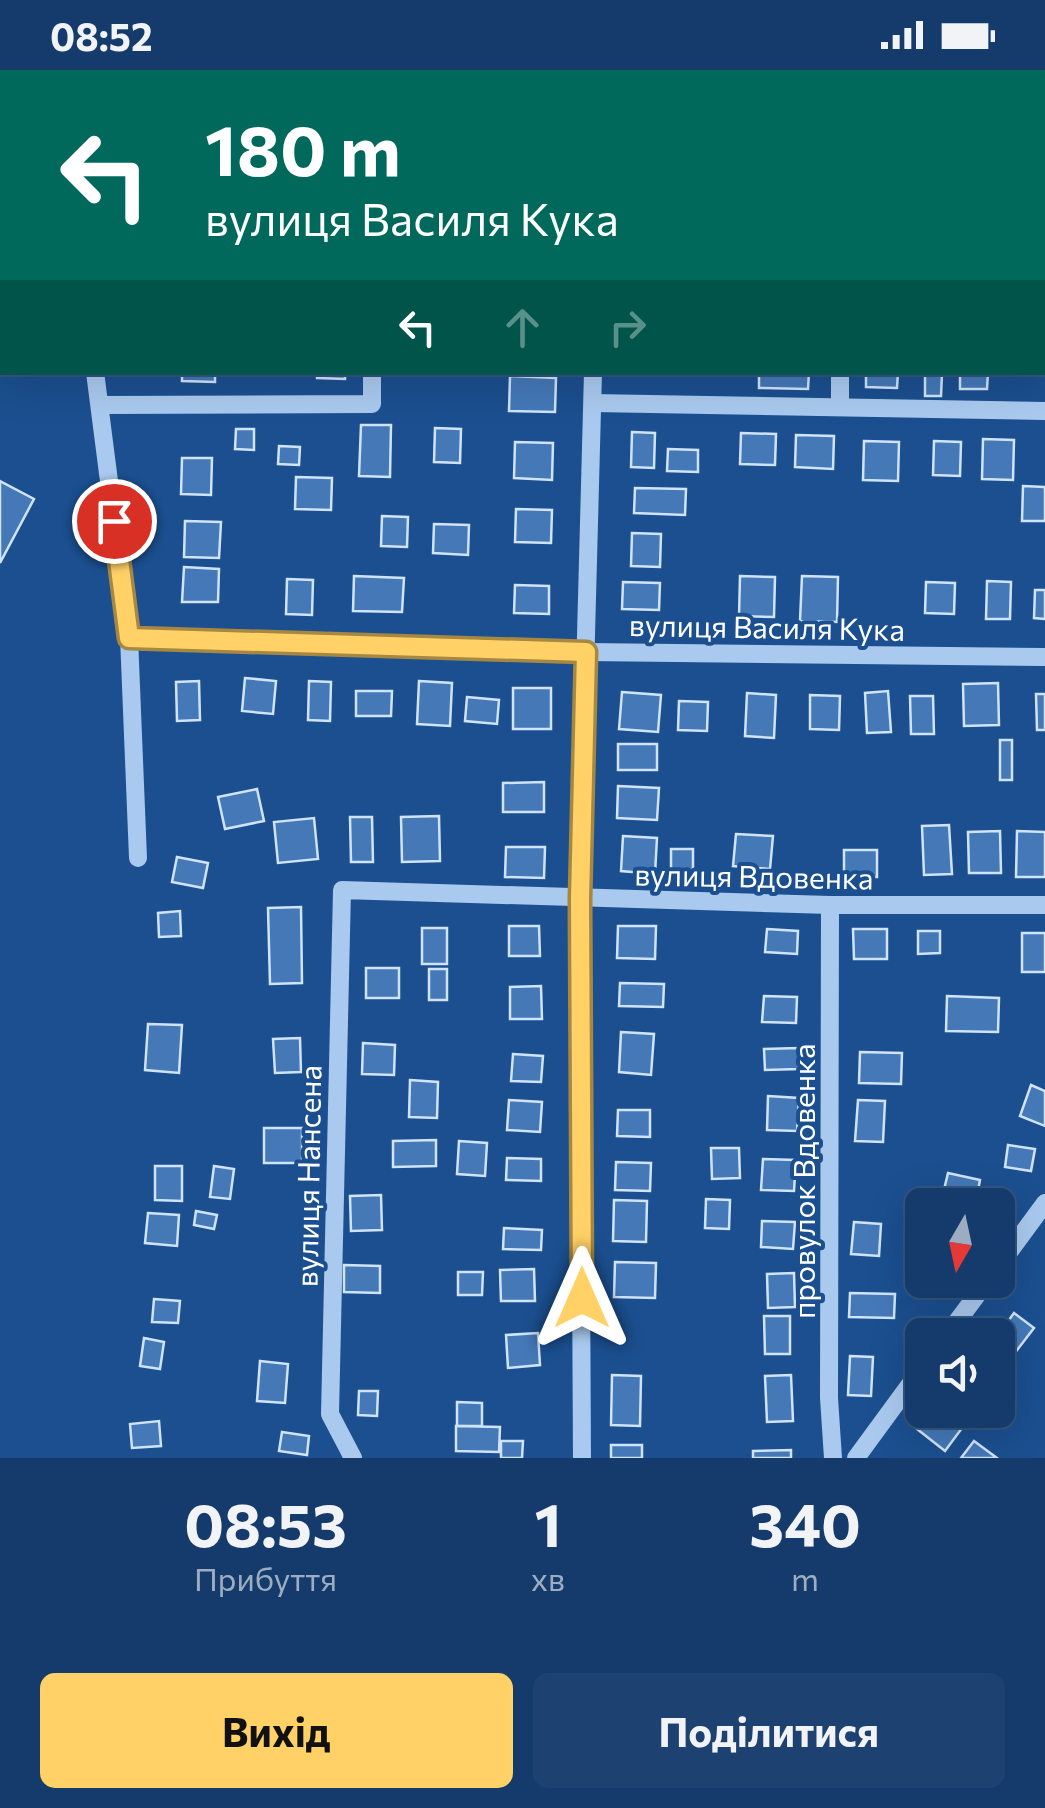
<!DOCTYPE html>
<html lang="uk">
<meta charset="utf-8">
<style>
body{margin:0;font-family:Commissioner,sans-serif;background:#1d4271;color:#f1f3f6;height:100vh;display:flex;flex-direction:column;font-size:38px;white-space:nowrap}
*{box-sizing:border-box;margin:0}
p{font-size:32px;color:#9dadc1}
.icon{flex:none;width:55px;height:55px;fill:none;stroke:currentColor;stroke-width:2;stroke-linecap:round;stroke-linejoin:round}
.map{position:relative;height:1388px;overflow:hidden}
.sheet{display:flex;flex-direction:column;background:#143b6b;flex:1}
.sheet>*{flex:none}
.top-card{position:absolute;left:0px;top:0px;width:1045px;height:305px;box-shadow:0 10px 40px #0002,0 0 0 2px #33557e;background:#00695c;color:#fff;overflow:hidden}
.needle{width:65px;rotate:189deg}
.controls{position:absolute;left:905px;top:1118px;display:grid;gap:20px}
.controls a{display:grid;place-items:center;width:110px;height:110px;border-radius:15px;background:#143b6b;box-shadow:0 10px 40px #0002,0 0 0 2px #33557e;font-size:50px}
.pin{position:absolute;display:grid;place-items:center;width:85px;height:85px;color:#fff;margin:-42px;border:5px solid #fff;border-radius:50%;box-shadow:0 2px 10px #0007}
.me{position:absolute;width:110px;margin:-55px;rotate:0deg;stroke-linejoin:round;filter:drop-shadow(0 0 8px #0008)}
.turn{display:flex;align-items:center;gap:35px;height:210px;padding:0 40px;font-size:45px}
.turn .icon{width:130px;height:130px;stroke-width:2.5}
.turn b{display:block;font-size:70px;line-height:85px}
.lanes{display:flex;align-items:center;height:95px;padding:0 40px;background:#0003;justify-content:center;gap:50px;direction:ltr}
.lanes .off{opacity:.35}
.eta{display:flex;justify-content:space-evenly;align-items:center;height:170px;text-align:center}
.eta b{font-size:60px;font-weight:700;line-height:70px}
.primary-button{display:flex;gap:20px;margin-top:auto;padding:20px 40px}
.primary-button a{flex:1;height:115px;border-radius:15px;background:#ffd166;color:#111;font-size:40px;font-weight:700;line-height:115px;text-align:center}
.primary-button a+a{background:#1d4271;color:#f1f3f6}
.status{display:flex;justify-content:space-between;align-items:center;height:70px;padding:0 50px;background:#143b6b;direction:ltr}
.status svg{height:28px;fill:currentColor}
.map>svg:first-child{display:block}
</style>
<div class="status"><b>08:52</b><svg viewBox="0 0 49 12"><path d="M0 12V9h3v3zM5 12V6h3v6zM10 12V3h3v9zM15 12V0h3v12zM26 1h20v11H26zM47 4h2v5h-2z"/></svg></div>
<div class="map">
<svg width="1045" height="1388" viewBox="0 0 1045 1388">
<rect width="100%" height="100%" fill="#1b4f8f"/>
<g fill="#4478b7" stroke="#cfe3fa" stroke-width="2.5">
<path d="M182,302H215V312L182,311Z"/>
<path d="M317,302H345V309L317,308Z"/>
<path d="M759,302H809L808,319L759,318Z"/>
<path d="M866,302H898L897,318L866,317Z"/>
<path d="M925,302L942,303L941,326H925Z"/>
<path d="M960,302H988L987,319H960Z"/>
<path d="M510,306L556,308L555,342L509,341Z"/>
<path d="M361,355H391L390,407L359,406Z"/>
<path d="M435,358L461,359L460,393L434,392Z"/>
<path d="M236,359H254V380L235,379Z"/>
<path d="M632,362L655,363L654,398L631,397Z"/>
<path d="M741,363L776,364L775,395L740,394Z"/>
<path d="M796,365L834,366L833,399L795,397Z"/>
<path d="M983,369L1014,370L1013,410L982,409Z"/>
<path d="M864,371L899,372L898,411L863,410Z"/>
<path d="M934,371L961,372L960,406L933,405Z"/>
<path d="M515,372L553,373L552,410L514,408Z"/>
<path d="M279,376L300,377L299,395L278,394Z"/>
<path d="M668,379L698,380V402L667,401Z"/>
<path d="M182,388H212L211,425L181,424Z"/>
<path d="M296,407L332,408L331,440L295,439Z"/>
<path d="M0,411L34,429L0,493Z"/>
<path d="M1023,416L1045,417V451H1022Z"/>
<path d="M635,418L686,419L685,445L634,443Z"/>
<path d="M516,439L552,440L551,473L515,472Z"/>
<path d="M382,446L408,447L407,477L381,476Z"/>
<path d="M185,451L221,452L219,488L184,487Z"/>
<path d="M434,454L469,455L468,485L433,483Z"/>
<path d="M632,463L661,464L660,497L631,496Z"/>
<path d="M184,497L219,499L218,532H182Z"/>
<path d="M354,506L404,508L402,542L353,541Z"/>
<path d="M740,506L775,507L774,547L739,546Z"/>
<path d="M802,506L838,507L837,552L800,551Z"/>
<path d="M287,509L313,510L312,545L286,544Z"/>
<path d="M987,511L1011,512L1010,549H986Z"/>
<path d="M623,512L660,513L659,540L622,539Z"/>
<path d="M926,512L955,513L954,544L925,543Z"/>
<path d="M515,515L549,516V544L514,543Z"/>
<path d="M1035,520H1045V549L1034,548Z"/>
<path d="M245,608L276,611L273,644L242,641Z"/>
<path d="M199,611L200,650L177,651L176,612Z"/>
<path d="M309,611L331,612L330,651L308,650Z"/>
<path d="M419,611L452,613L450,656L417,654Z"/>
<path d="M998,613L999,655L964,656L963,614Z"/>
<rect x="513" y="618" width="38" height="41"/>
<path d="M356,621H392L391,646H356Z"/>
<path d="M888,621L891,662L867,663L865,623Z"/>
<path d="M622,622L661,625L658,662L619,659Z"/>
<path d="M747,623L776,625L774,668L745,666Z"/>
<path d="M1036,624H1045V660H1037Z"/>
<path d="M810,625L840,626L839,660L810,659Z"/>
<path d="M910,626H933L934,664H911Z"/>
<path d="M467,627L499,630L497,654L465,651Z"/>
<path d="M679,631L708,632L707,661L678,660Z"/>
<rect x="1000" y="670" width="12" height="40"/>
<rect x="618" y="674" width="39" height="26"/>
<path d="M544,712V742H503V713Z"/>
<path d="M618,716L659,718L657,750L617,748Z"/>
<path d="M257,719L264,751L225,759L218,727Z"/>
<path d="M439,746L440,791L402,792L401,747Z"/>
<path d="M350,747H372L373,792H351Z"/>
<path d="M314,748L318,789L278,793L274,752Z"/>
<path d="M949,755L952,804L924,805L922,756Z"/>
<path d="M1000,761L1001,803H969L968,762Z"/>
<path d="M1017,761L1045,762V807H1016Z"/>
<path d="M736,764L773,766L770,799L733,796Z"/>
<path d="M623,766L657,768L655,804L621,801Z"/>
<path d="M506,777H545L544,808L505,807Z"/>
<rect x="671" y="779" width="22" height="24"/>
<rect x="844" y="780" width="33" height="27"/>
<path d="M177,787L208,793L203,818L172,812Z"/>
<path d="M301,837L302,913L270,914L268,838Z"/>
<path d="M180,841L181,866L159,867L158,843Z"/>
<path d="M509,856H539L540,886H509Z"/>
<path d="M618,856H656L655,889L617,888Z"/>
<rect x="422" y="858" width="25" height="36"/>
<path d="M767,859L798,861L797,884L765,882Z"/>
<path d="M853,859H887V889H854Z"/>
<path d="M918,861H940V883L918,884Z"/>
<rect x="1022" y="863" width="23" height="39"/>
<rect x="366" y="898" width="33" height="30"/>
<rect x="429" y="899" width="18" height="31"/>
<path d="M620,913L664,914L663,937L619,936Z"/>
<path d="M541,916L542,949H510V917Z"/>
<path d="M764,926L797,927L796,953L762,952Z"/>
<path d="M947,926L999,928L998,962L946,961Z"/>
<path d="M148,954L182,955L179,1003L145,1000Z"/>
<path d="M621,962L654,964L651,1005L619,1002Z"/>
<path d="M300,968L301,1002L275,1003L273,969Z"/>
<path d="M363,973L395,975L394,1005L362,1004Z"/>
<path d="M798,978L799,999L765,1000L764,979Z"/>
<path d="M860,982L902,983L901,1014L859,1013Z"/>
<path d="M513,984L543,986L541,1012L511,1011Z"/>
<path d="M410,1010L438,1012L437,1048L409,1047Z"/>
<path d="M1031,1015L1045,1021V1056L1020,1046Z"/>
<path d="M768,1026L799,1028L797,1061L767,1060Z"/>
<path d="M509,1030L542,1032L540,1062L507,1060Z"/>
<path d="M858,1030L885,1031L883,1072L855,1071Z"/>
<path d="M618,1040H650V1067L617,1066Z"/>
<rect x="264" y="1058" width="38" height="35"/>
<path d="M436,1070V1096L393,1097V1071Z"/>
<path d="M459,1071L487,1073L485,1106L457,1104Z"/>
<path d="M1008,1075L1035,1079L1031,1101L1005,1097Z"/>
<path d="M711,1078H739L740,1108L712,1109Z"/>
<path d="M507,1088L541,1089V1111L506,1110Z"/>
<path d="M763,1089L796,1090L794,1121L761,1120Z"/>
<path d="M616,1092L651,1093L650,1121L615,1120Z"/>
<path d="M155,1096H182V1131L155,1130Z"/>
<path d="M214,1096L234,1099L230,1129L210,1127Z"/>
<path d="M948,1103L980,1110L976,1131L943,1124Z"/>
<path d="M381,1125L382,1160L351,1161L350,1126Z"/>
<path d="M706,1129L730,1130L729,1159L705,1158Z"/>
<path d="M614,1130L647,1131L646,1172L613,1171Z"/>
<path d="M196,1141L217,1145L214,1159L194,1155Z"/>
<path d="M148,1143L179,1145L177,1176L145,1173Z"/>
<path d="M762,1151L795,1152L793,1179L761,1177Z"/>
<path d="M854,1152L881,1154L879,1186L851,1184Z"/>
<path d="M504,1158L542,1160L541,1180L503,1179Z"/>
<path d="M615,1192L656,1193L655,1228L614,1227Z"/>
<path d="M344,1195L380,1196V1223L344,1222Z"/>
<path d="M534,1199L535,1231H501L500,1200Z"/>
<path d="M458,1202H483L482,1225H458Z"/>
<path d="M794,1203L795,1237L768,1238L767,1204Z"/>
<path d="M850,1223L895,1224L894,1248L849,1247Z"/>
<path d="M154,1229L180,1231L178,1253L152,1252Z"/>
<path d="M1014,1243L1034,1258L1008,1292L998,1284V1265Z"/>
<path d="M764,1246H790V1284H765Z"/>
<path d="M538,1263L540,1295L508,1298L506,1265Z"/>
<path d="M144,1268L164,1272L160,1299L140,1296Z"/>
<path d="M850,1286L873,1287L871,1326L848,1325Z"/>
<path d="M260,1291L288,1294L285,1333L257,1331Z"/>
<path d="M612,1305L641,1306L640,1356L611,1355Z"/>
<path d="M791,1305L793,1351L767,1352L765,1306Z"/>
<path d="M359,1321H378L377,1346L358,1345Z"/>
<path d="M457,1332L482,1333V1356H457Z"/>
<path d="M931,1340H947L965,1354L945,1381L917,1359Z"/>
<path d="M159,1351L161,1376L132,1378L130,1354Z"/>
<path d="M456,1356L500,1357L499,1382L456,1381Z"/>
<path d="M282,1362L309,1366L307,1385L279,1381Z"/>
<path d="M501,1371H523L522,1388H501Z"/>
<path d="M974,1371L997,1388H961Z"/>
<rect x="611" y="1375" width="31" height="13"/>
<path d="M791,1380V1388H753V1381Z"/>
</g>
<g fill="none" stroke-linecap="round" stroke-linejoin="round">
<path stroke="#a9c9ee" stroke-width="4" stroke-dasharray="5 8" stroke-linecap="butt" d="M25,0L28,2"/>
<g stroke="#a9c9ee" stroke-width="18">
<path d="M81,2L82,0"/>
<path d="M599,2V0"/>
<path d="M1042,109H1045"/>
<path d="M95,302L129,567L138,788"/>
<path d="M593,333L1045,341"/>
<path d="M100,335L372,334V302"/>
<path d="M840,337V302"/>
<path d="M129,567L586,582L1045,587"/>
<path d="M830,835L829,1328L833,1388"/>
<path d="M998,1197L1045,1133"/>
<path d="M947,1265L988,1210"/>
<path d="M353,1388L330,1344L342,820L830,835H1045"/>
<path d="M582,1388L579,829L593,302"/>
<path d="M856,1388L922,1298"/>
</g>
</g>
<g fill="none" stroke-linecap="round" stroke-linejoin="round">
<defs>
<path id="route" d="M114,451L129,568L586,582L580,829L582,1228"/>
</defs>
<use href="#route" stroke="#a68842" stroke-width="25"/>
<use href="#route" stroke="#ffd166" stroke-width="18"/>
</g>
<g text-anchor="middle" dominant-baseline="central" stroke-width="8" stroke-linejoin="round" paint-order="stroke">
<g font-size="30" fill="#fff" stroke="#1b4f8f">
<text transform="translate(767 556) rotate(1)">вулиця Василя Кука</text>
<text transform="translate(754 805) rotate(1)">вулиця Вдовенка</text>
<text transform="translate(307 1106) rotate(-89)">вулиця Нансена</text>
<text transform="translate(802 1111) rotate(-90)">провулок Вдовенка</text>
</g>
</g>
</svg>
<div class="controls">
<a><svg class="needle" viewBox="-14 -14 28 28"><path d="M0-13l5 13h-10z" fill="#e53935"/><path d="M0 13l5-13h-10z" fill="#9dadc1"/></svg></a>
<a><svg class="icon" aria-label="sound" viewBox="0 0 24 24"><path d="M4 9h4l5-4v14l-5-4H4zM17 9q2 3 0 6"/></svg></a>
</div>
<div class="pin" style="left:114px;top:451px;background:#d93025"><svg class="icon" aria-label="arrive" viewBox="0 0 24 24"><path d="M6 21V4h12l-3 4 3 4H6"/></svg></div>
<svg class="me" style="left:582px;top:1228px" viewBox="-20 -20 40 40"><path d="M0-17L14 15 0 8-14 15z" fill="#ffd166" stroke="#fff" stroke-width="4"/></svg>
<div class="top-card">
<div class="turn"><svg class="icon" aria-label="left" viewBox="0 0 24 24"><path d="M17 20v-9H6M10 6l-5 5 5 5"/></svg><div><b>180 m</b>вулиця Василя Кука</div></div>
<div class="lanes"><svg class="icon" aria-label="left" viewBox="0 0 24 24"><path d="M17 20v-9H6M10 6l-5 5 5 5"/></svg><svg class="icon off" aria-label="ahead" viewBox="0 0 24 24"><path d="M12 20V5M6 11l6-6 6 6"/></svg><svg class="icon off" aria-label="right" viewBox="0 0 24 24"><path d="M7 20v-9h11M14 6l5 5-5 5"/></svg></div>
</div>
</div>
<section class="sheet">
<div class="eta">
<div><b>08:53</b><p>Прибуття</p></div>
<div><b>1</b><p>хв</p></div>
<div><b>340</b><p>m</p></div>
</div>
<div class="primary-button"><a>Вихід</a><a>Поділитися</a></div>
</section>
